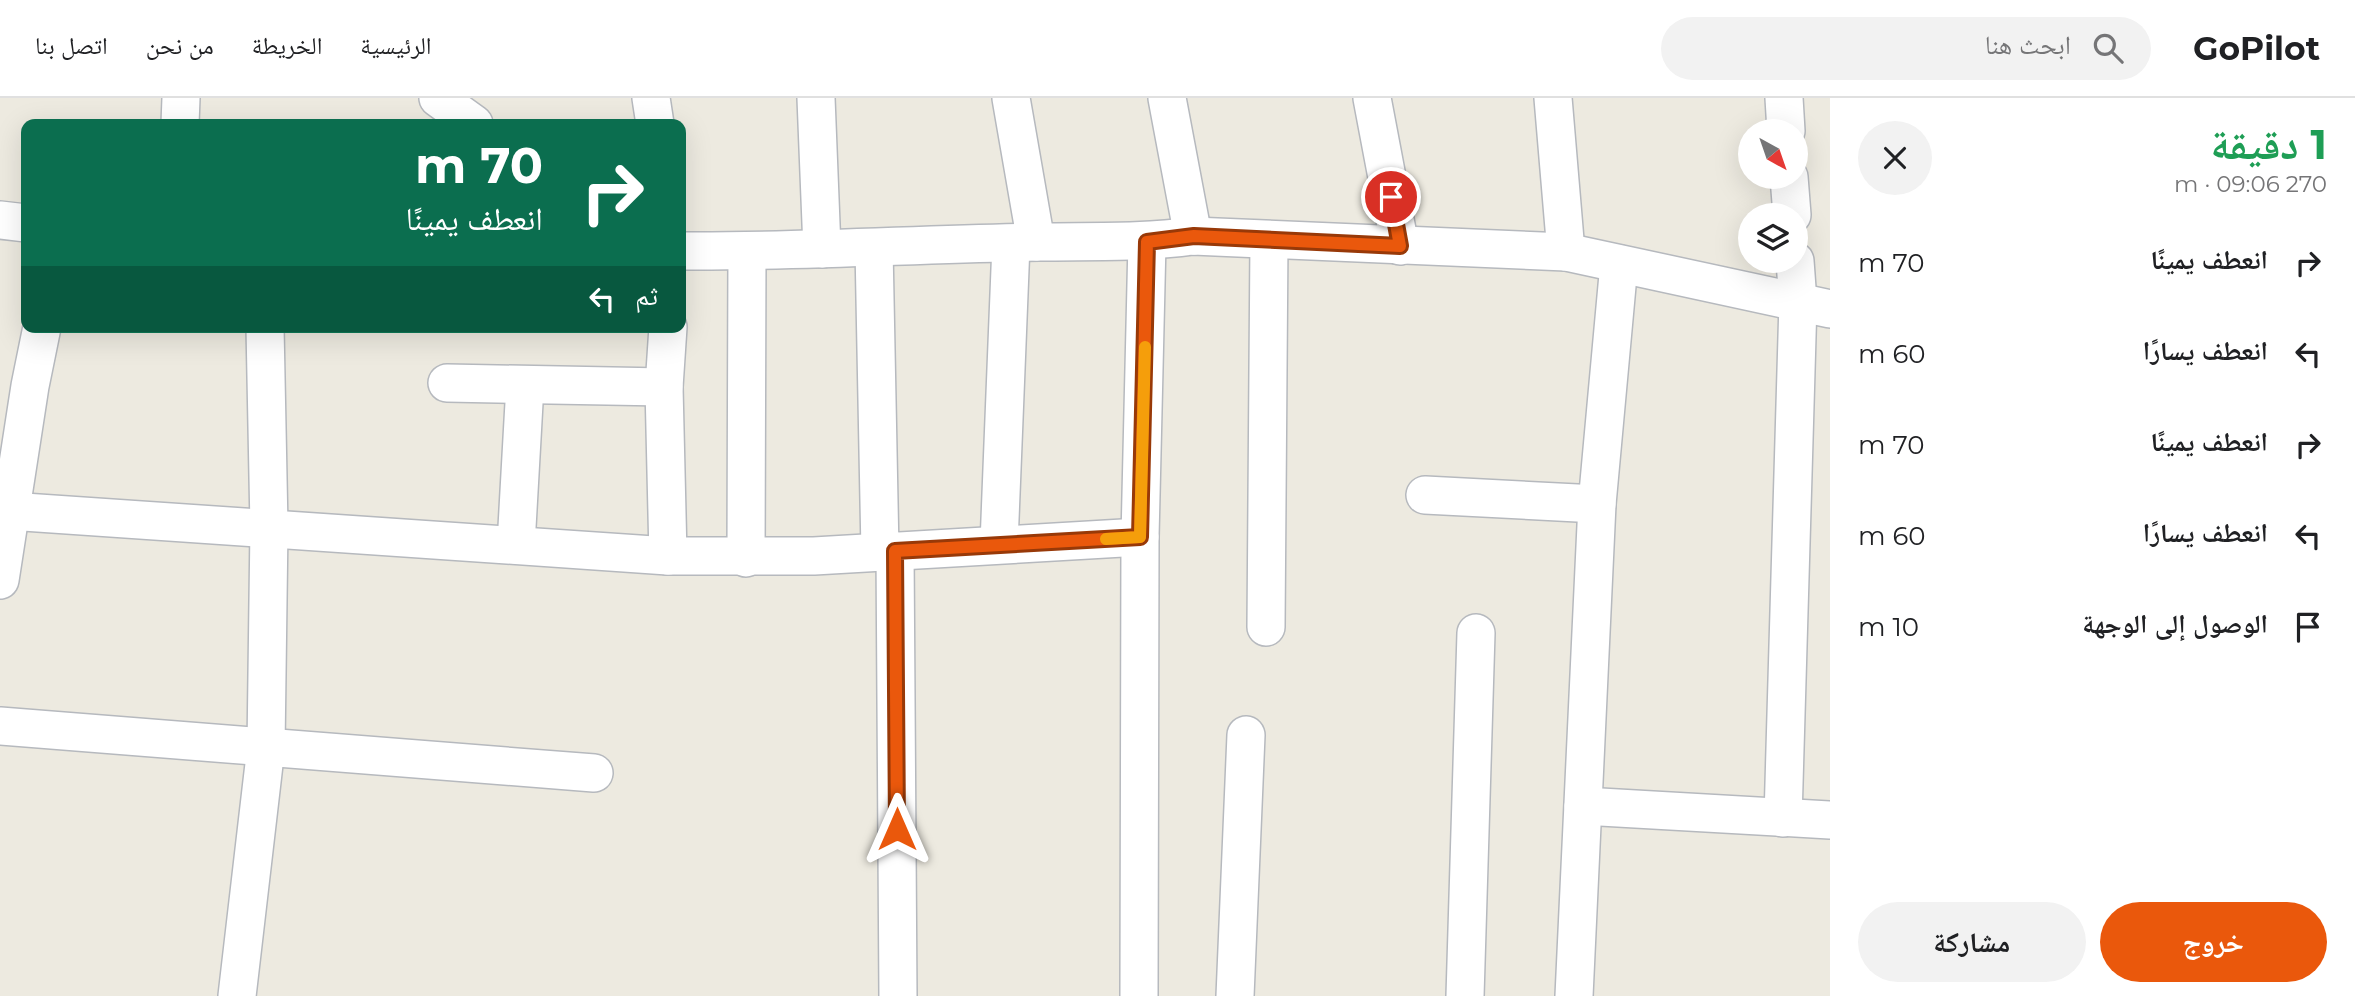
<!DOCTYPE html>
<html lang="ar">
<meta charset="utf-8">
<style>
body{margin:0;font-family:Montserrat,"Noto Naskh Arabic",sans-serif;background:#f2f2f2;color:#202124;direction:rtl;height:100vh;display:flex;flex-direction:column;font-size:26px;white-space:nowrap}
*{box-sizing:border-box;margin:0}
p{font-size:23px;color:#757577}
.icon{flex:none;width:38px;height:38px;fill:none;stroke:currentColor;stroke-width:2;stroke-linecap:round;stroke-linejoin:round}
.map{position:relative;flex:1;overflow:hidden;direction:ltr}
.side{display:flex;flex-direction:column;background:#fff;width:525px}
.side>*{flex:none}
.top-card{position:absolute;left:21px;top:21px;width:665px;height:214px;border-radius:14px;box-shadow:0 7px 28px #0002;direction:rtl;background:#0b6e4f;color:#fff;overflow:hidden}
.needle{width:46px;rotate:140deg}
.controls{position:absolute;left:1738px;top:21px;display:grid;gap:14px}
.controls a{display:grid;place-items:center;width:70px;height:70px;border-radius:50%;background:#fff;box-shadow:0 7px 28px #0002;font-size:35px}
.pin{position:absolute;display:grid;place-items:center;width:60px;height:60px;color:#fff;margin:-30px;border:4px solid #fff;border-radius:50%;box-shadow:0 2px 7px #0007}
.me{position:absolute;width:77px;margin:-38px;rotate:0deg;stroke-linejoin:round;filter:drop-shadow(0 0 5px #0008)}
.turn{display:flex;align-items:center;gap:24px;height:147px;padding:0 28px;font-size:32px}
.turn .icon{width:91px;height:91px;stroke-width:2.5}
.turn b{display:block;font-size:49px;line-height:60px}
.then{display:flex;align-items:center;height:66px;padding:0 28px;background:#0003;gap:14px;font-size:26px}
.round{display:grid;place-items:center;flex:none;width:74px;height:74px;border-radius:37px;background:#f2f2f2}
.summary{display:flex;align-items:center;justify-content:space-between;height:119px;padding:0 28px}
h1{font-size:42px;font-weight:700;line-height:52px;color:#1e9e55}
.button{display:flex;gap:14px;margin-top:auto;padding:14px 28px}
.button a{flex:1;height:80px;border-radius:42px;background:#ea580c;color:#fff;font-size:28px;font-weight:700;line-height:80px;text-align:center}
.button a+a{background:#f2f2f2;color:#202124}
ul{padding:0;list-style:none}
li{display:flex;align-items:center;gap:21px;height:91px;padding:0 28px}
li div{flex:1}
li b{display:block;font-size:26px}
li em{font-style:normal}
header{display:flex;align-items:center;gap:42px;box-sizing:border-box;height:98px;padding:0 35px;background:#fff;border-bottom:2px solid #e0e0e0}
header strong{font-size:33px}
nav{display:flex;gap:38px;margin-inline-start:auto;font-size:24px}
.search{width:490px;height:63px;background:#f2f2f2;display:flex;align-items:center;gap:18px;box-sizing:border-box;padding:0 24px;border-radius:38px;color:#757577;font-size:26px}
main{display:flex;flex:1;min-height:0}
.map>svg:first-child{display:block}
</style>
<header>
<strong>GoPilot</strong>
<div class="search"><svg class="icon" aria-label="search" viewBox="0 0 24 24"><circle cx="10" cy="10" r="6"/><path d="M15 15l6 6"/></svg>ابحث هنا</div>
<nav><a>الرئيسية</a><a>الخريطة</a><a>من نحن</a><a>اتصل بنا</a></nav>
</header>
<main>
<section class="side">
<div class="summary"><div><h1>1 دقيقة</h1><p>270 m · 09:06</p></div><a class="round"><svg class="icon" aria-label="close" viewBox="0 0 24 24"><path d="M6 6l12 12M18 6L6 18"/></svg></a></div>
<ul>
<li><svg class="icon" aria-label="right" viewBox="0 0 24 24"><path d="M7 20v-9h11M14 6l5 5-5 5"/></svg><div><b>انعطف يمينًا</b></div><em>70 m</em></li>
<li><svg class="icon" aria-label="left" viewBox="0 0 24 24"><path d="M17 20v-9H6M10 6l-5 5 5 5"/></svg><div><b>انعطف يسارًا</b></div><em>60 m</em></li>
<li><svg class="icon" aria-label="right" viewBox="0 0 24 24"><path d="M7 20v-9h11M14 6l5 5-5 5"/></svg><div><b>انعطف يمينًا</b></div><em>70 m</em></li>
<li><svg class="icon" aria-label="left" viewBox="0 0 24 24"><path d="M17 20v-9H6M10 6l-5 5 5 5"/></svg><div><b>انعطف يسارًا</b></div><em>60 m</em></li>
<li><svg class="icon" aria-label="arrive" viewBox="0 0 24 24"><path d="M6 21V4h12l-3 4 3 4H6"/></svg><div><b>الوصول إلى الوجهة</b></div><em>10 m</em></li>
</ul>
<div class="button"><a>خروج</a><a>مشاركة</a></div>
</section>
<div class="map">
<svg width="1830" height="898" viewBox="0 0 1830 898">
<rect width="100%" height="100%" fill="#edeae0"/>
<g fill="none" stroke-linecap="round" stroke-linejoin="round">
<defs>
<g id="minor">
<path d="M438,0L474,26"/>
<path d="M651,0L655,26"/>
<path d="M816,0L822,151"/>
<path d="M1011,0L1036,144"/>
<path d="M1167,0L1193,138"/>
<path d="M1372,0L1400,148"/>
<path d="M1553,0L1566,154"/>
<path d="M1784,0L1786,33"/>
<path d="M180,26L181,0"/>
<path d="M1789,79L1792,117"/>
<path d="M0,122L26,125"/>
<path d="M874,150L880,454"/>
<path d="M681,153C800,154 919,146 1039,144C1091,143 1142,145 1193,138L1566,154L1830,211"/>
<path d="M447,285L664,289"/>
<path d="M1425,397L1597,406"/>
<path d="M9,413L668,458H814L1140,439"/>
<path d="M999,446L1011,146"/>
<path d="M516,447L525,287"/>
<path d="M895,453L898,898"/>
<path d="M668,458L664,289L668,229"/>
<path d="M746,460L747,154"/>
<path d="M0,482L30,288L42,229"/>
<path d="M1266,529L1269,142"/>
<path d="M0,628L594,675"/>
<path d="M1583,708L1830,722"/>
<path d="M1783,720L1798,204L1795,163"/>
<path d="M237,898L266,649L269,429L265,229"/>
<path d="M1139,898L1140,439L1147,144"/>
<path d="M1235,898L1246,637"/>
<path d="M1465,898L1476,535"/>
<path d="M1574,898L1597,406L1619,166"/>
</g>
</defs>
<use href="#minor" stroke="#b6b9be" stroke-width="40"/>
<use href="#minor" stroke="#fff" stroke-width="37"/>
</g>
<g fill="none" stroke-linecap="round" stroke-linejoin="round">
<defs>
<path id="route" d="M897,731L895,453L1140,439L1147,144L1194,138L1400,148L1391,99"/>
</defs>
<use href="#route" stroke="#983908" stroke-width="18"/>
<use href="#route" stroke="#ea580c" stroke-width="12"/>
<path stroke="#f59e0b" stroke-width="12" d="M1106,441L1140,439L1145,249"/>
</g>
</svg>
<div class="controls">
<a><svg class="needle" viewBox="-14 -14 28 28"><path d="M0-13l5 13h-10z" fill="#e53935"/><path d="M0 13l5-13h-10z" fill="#757577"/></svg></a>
<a><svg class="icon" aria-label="layers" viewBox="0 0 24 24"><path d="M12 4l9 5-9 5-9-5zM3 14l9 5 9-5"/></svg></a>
</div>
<div class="pin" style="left:1391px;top:99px;background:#d93025"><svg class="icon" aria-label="arrive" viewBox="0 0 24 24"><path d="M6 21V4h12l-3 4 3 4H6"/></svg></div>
<svg class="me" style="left:897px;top:731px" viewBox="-20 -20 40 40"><path d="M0-17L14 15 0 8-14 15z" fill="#ea580c" stroke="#fff" stroke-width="4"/></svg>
<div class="top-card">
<div class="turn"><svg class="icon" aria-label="right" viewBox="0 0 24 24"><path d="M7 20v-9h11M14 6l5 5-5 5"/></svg><div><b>70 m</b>انعطف يمينًا</div></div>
<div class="then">ثم<svg class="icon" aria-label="left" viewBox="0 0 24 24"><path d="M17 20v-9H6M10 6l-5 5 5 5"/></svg></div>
</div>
</div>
</main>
